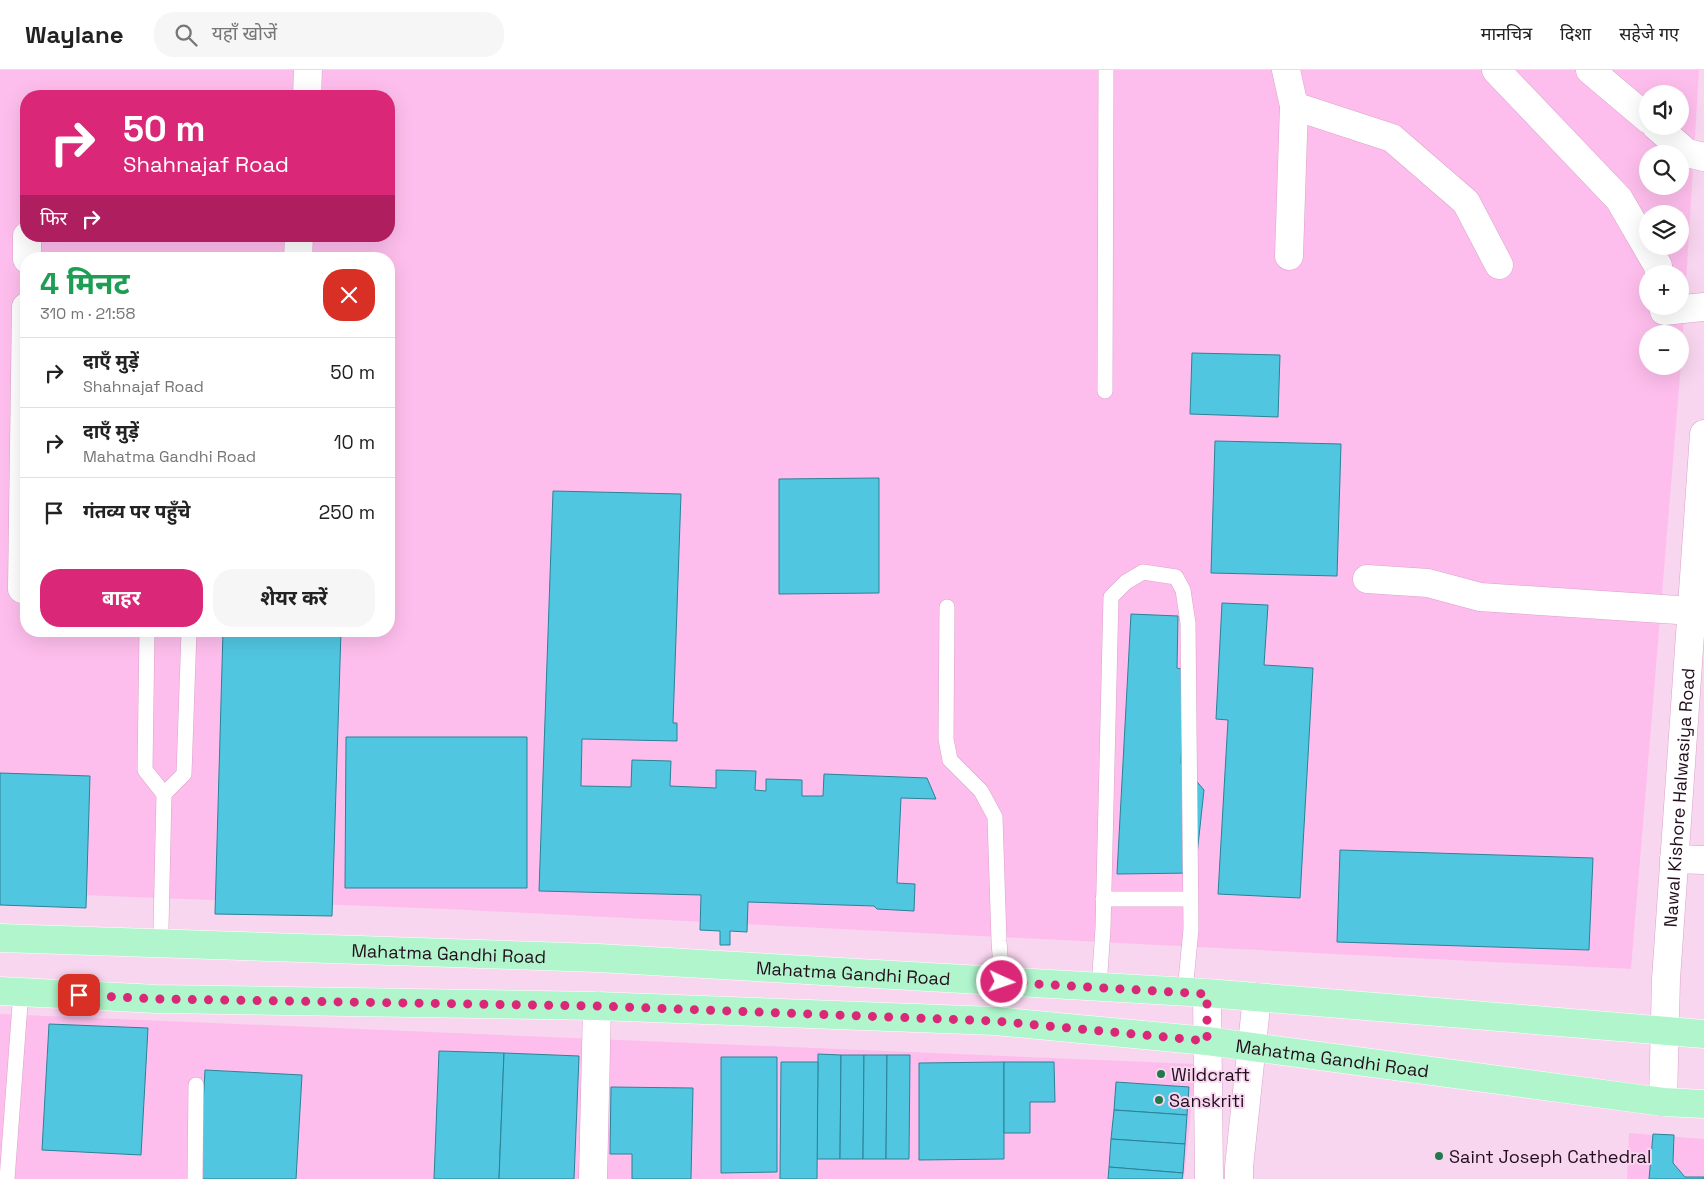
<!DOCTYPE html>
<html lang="hi">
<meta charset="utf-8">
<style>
body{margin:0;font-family:"Space Grotesk","Noto Sans Devanagari",sans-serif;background:#f6f6f6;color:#222;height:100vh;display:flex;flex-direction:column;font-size:19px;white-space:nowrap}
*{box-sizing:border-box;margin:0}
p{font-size:16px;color:#767676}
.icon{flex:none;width:28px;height:28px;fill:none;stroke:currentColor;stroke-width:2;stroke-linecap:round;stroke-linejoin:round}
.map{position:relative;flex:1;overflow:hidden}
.drawer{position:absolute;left:20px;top:182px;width:375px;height:385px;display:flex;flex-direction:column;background:#fff;border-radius:20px;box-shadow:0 5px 20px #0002}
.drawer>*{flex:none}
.guide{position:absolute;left:20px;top:20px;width:375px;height:152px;border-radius:20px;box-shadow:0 5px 20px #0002;background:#db2777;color:#fff;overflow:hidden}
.controls{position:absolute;left:1639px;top:15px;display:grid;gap:10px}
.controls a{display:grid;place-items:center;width:50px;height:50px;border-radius:50%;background:#fff;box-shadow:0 5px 20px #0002;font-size:25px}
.pin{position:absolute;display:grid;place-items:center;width:42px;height:42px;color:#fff;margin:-21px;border-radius:10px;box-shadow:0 2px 8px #0006}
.me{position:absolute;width:55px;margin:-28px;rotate:93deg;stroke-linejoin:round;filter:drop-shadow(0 0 4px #0008)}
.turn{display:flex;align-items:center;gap:18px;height:105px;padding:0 20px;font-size:22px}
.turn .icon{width:65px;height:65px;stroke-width:2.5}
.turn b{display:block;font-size:35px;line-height:42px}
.then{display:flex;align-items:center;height:48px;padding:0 20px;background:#0003;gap:10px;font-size:19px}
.round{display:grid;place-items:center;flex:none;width:52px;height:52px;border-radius:20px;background:#f6f6f6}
.summary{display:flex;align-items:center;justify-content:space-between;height:85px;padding:0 20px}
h1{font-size:30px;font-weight:700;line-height:38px;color:#1e9e55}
.action{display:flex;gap:10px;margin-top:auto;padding:10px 20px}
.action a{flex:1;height:58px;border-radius:20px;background:#db2777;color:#fff;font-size:20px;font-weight:700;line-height:58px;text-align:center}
.action a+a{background:#f6f6f6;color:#222}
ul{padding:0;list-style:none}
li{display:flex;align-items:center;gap:15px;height:70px;padding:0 20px;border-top:1px solid #e0e0e0}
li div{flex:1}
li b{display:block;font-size:19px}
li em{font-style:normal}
header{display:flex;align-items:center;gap:30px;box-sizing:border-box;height:70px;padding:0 25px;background:#fff;border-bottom:1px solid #e0e0e0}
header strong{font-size:24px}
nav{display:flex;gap:28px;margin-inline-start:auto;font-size:18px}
.search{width:350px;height:45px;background:#f6f6f6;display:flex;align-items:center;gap:12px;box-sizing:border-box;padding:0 18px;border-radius:20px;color:#767676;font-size:19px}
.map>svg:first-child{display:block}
</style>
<header>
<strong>Waylane</strong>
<div class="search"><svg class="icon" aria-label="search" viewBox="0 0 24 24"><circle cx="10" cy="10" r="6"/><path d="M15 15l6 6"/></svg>यहाँ खोजें</div>
<nav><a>मानचित्र</a><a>दिशा</a><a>सहेजे गए</a></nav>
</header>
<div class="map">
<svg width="1704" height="1109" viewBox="0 0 1704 1109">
<rect width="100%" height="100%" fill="#f9d6ef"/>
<g fill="#febeed" fill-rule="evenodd">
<path d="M0,0H1699L1681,294L1631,899L447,839L0,822ZM1648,24H1680V56H1648ZM26,26H389V166H26ZM1648,84H1680V116H1648ZM1648,144H1680V176H1648ZM26,189H389V561H26ZM1648,204H1680V236H1648ZM1648,264H1680V296H1648Z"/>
<path d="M0,944L1196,994L1184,1109H0Z"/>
<path d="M1629,1063L1704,1069V1109H1627Z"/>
</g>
<g fill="#51c6e1" stroke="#2b8296">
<path d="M1192,283L1280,285L1278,347L1190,344Z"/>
<path d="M1215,371L1341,374L1337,506L1211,503Z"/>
<path d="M879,408V523L779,524V409Z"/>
<path d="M553,421L681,424L673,653H677V671L582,669L581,716L631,717L632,690L671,691L670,716L716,718V700L756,701L755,720L766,721V709L802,710V726H823L824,704L927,708L936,729L901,728L897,813L915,814L914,841L877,839L874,836L748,832L747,862L730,861V875H720V861L700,860L701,825L539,821Z"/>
<path d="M1222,533L1268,535L1264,595L1313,598L1300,828L1218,824L1228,650L1216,649Z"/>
<path d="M1131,544L1178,546L1177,598L1185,600L1181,693L1204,720L1195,803L1117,804Z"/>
<path d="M223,561H341L332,846L215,844Z"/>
<path d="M346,667H527V818H345Z"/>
<path d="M0,703L90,706L86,838L0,835Z"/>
<path d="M1340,780L1593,788L1589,880L1337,872Z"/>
<path d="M49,954L148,958L141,1085L42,1080Z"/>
<path d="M439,981L504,983L499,1109H434Z"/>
<path d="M504,983L579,986L574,1109H499Z"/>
<path d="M818,984L841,985L840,1089H817Z"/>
<path d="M841,985H864L863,1089H840Z"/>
<path d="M864,985H887L886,1089H863Z"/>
<path d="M887,985H910L909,1089H886Z"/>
<path d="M721,987H777V1102L721,1103Z"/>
<path d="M781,992H818L817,1109H780Z"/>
<path d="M1004,992V1089L919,1090V993Z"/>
<path d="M1004,992H1054L1055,1032H1030V1063H1004Z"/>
<path d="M205,1000L302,1005L296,1109H199Z"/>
<path d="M1116,1012L1189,1017L1187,1045L1114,1040Z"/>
<path d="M611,1017L693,1018L691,1109H632V1084H610Z"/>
<path d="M1114,1040L1187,1045L1185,1074L1111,1069Z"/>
<path d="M1653,1064L1674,1065L1673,1093L1685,1107H1704V1109H1649Z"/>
<path d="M1111,1069L1185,1074L1183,1103L1109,1097Z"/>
<path d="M1109,1097L1183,1103L1182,1109H1108Z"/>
</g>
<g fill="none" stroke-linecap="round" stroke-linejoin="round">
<defs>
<g id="service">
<path d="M1105,321L1106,0"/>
<path d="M947,537L946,669L950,690L981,721L995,747L999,871L1002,912"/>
<path d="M147,561L145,700L164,724L184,704L189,561"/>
<path d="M1103,829H1190"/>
<path d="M161,858L164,724"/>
<path d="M1099,917L1103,858L1111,527L1126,512L1143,502L1176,507L1183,520L1188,553L1191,859L1185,922"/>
<path d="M7,1109L21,921"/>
<path d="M195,1109L196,1015"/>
</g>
<g id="minor">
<path d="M1286,0L1294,36L1289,186"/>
<path d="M1496,0L1619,129L1658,196L1659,204"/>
<path d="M1590,0L1648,49"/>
<path d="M307,26L308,0"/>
<path d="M1294,36L1392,68L1466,132L1499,195"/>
<path d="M1656,56L1687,83L1704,87"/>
<path d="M27,189V166"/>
<path d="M298,189L299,166"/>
<path d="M1663,236L1664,241L1704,237"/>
<path d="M26,237L22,519H26"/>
<path d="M1367,509L1428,513L1480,527L1693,541"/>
<path d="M1674,789L1704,790"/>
<path id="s1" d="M1663,1032L1666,909L1704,364"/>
<path d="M593,1109L597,936"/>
</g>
<g id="secondary">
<path d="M1207,923L1209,1109"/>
<path d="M1239,1109V1097L1257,927"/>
</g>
<g id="primary">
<path id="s2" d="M0,868L598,888L1207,923L1704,964"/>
<path id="s3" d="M0,921L157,929L597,936L995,951L1207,971L1663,1032L1704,1034"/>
</g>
</defs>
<use href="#service" stroke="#daa2cb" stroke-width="16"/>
<use href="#minor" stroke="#daa2cb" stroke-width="29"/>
<use href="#secondary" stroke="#daa2cb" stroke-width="29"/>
<use href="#primary" stroke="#fff" stroke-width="29"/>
<use href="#service" stroke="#fff" stroke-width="15"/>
<use href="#minor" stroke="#fff" stroke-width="28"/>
<use href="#secondary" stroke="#fff" stroke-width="28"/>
<use href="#primary" stroke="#b0f5cc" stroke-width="28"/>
</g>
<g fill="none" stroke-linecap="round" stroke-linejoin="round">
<path stroke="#db2777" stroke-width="9" stroke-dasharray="0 16.2" d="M79,925L157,929L597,936L995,951L1207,971V924L1002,912"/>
</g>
<g fill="#24794c" stroke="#f9d6ef" stroke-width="2">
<circle cx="1161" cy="1004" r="5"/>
<circle cx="1159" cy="1030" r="5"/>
<circle cx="1439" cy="1086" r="5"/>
</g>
<g text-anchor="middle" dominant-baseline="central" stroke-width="4" stroke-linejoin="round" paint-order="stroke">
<g font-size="18" fill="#230e1e" stroke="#f9d6ef">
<text stroke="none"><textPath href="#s1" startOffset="305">Nawal Kishore Halwasiya Road</textPath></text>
<text stroke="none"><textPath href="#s2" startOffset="449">Mahatma Gandhi Road</textPath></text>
<text stroke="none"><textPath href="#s2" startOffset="854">Mahatma Gandhi Road</textPath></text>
<text stroke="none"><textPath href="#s3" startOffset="1335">Mahatma Gandhi Road</textPath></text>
</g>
<g font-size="18" fill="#230e1e" stroke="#f9d6ef" text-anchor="start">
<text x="1171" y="1004">Wildcraft</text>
<text x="1169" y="1030">Sanskriti</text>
<text x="1449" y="1086">Saint Joseph Cathedral</text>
</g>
</g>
</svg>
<div class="controls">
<a><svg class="icon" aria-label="sound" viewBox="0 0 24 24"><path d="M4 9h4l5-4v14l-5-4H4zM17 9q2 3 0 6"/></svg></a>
<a><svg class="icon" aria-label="search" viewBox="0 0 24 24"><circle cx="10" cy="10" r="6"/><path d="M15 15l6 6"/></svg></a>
<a><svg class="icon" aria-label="layers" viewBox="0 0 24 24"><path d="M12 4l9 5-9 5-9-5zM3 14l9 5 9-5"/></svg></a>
<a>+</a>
<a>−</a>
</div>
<div class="pin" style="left:79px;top:925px;background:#d93025"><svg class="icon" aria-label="arrive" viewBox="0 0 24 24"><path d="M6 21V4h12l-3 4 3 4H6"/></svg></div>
<svg class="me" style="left:1002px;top:912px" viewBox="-20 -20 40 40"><circle r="17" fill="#db2777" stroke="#fff" stroke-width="3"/><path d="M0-11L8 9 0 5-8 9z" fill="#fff"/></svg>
<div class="guide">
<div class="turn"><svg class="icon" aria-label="right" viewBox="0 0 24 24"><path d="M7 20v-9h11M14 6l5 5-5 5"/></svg><div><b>50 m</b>Shahnajaf Road</div></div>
<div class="then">फिर<svg class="icon" aria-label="right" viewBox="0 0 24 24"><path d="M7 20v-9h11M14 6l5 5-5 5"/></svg></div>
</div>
<section class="drawer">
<div class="summary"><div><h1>4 मिनट</h1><p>310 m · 21:58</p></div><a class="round" style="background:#d93025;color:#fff"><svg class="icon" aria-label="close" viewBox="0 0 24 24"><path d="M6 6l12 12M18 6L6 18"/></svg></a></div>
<ul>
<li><svg class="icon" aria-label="right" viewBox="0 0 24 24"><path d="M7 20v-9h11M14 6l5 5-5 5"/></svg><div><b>दाएँ मुड़ें</b><p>Shahnajaf Road</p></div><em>50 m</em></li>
<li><svg class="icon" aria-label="right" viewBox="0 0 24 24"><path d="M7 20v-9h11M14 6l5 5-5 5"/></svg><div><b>दाएँ मुड़ें</b><p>Mahatma Gandhi Road</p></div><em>10 m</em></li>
<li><svg class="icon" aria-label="arrive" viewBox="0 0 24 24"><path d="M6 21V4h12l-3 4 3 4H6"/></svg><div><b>गंतव्य पर पहुँचे</b></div><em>250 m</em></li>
</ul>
<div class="action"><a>बाहर</a><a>शेयर करें</a></div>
</section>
</div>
